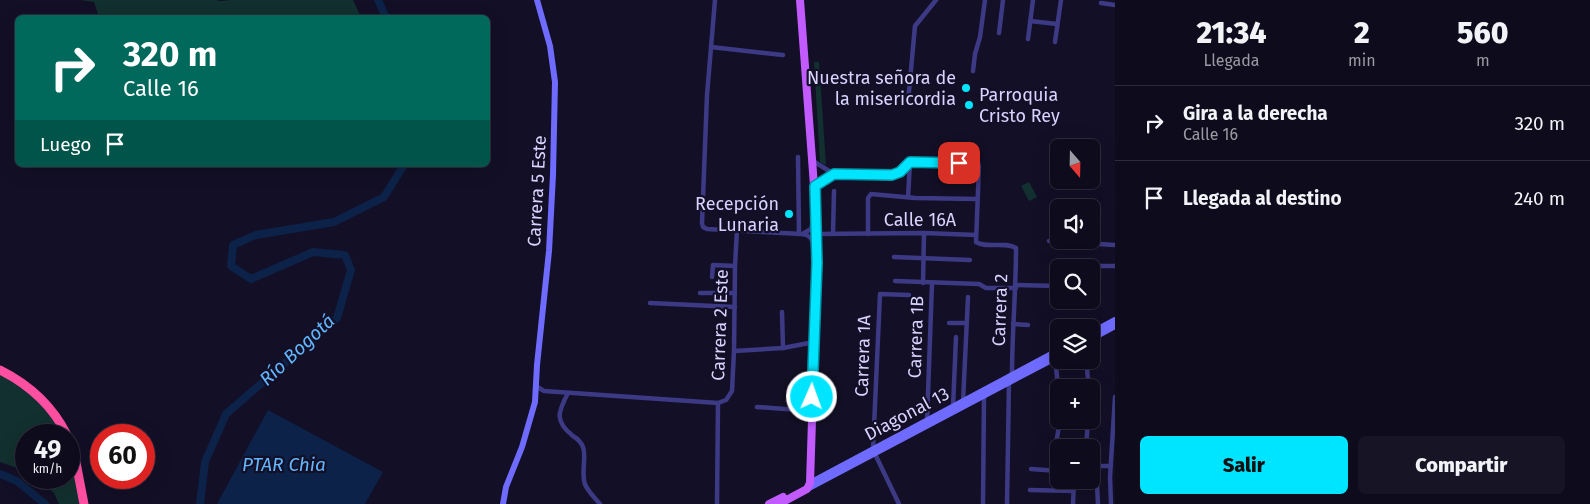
<!DOCTYPE html>
<html lang="es">
<meta charset="utf-8">
<style>
body{margin:0;font-family:"Fira Sans",sans-serif;background:#171425;color:#f1f3f6;height:100vh;display:flex;flex-direction:column;font-size:19px;white-space:nowrap}
*{box-sizing:border-box;margin:0}
p{font-size:16px;color:#9b9ba3}
.icon{flex:none;width:28px;height:28px;fill:none;stroke:currentColor;stroke-width:2;stroke-linecap:round;stroke-linejoin:round}
.map{position:relative;flex:1;overflow:hidden}
.details{display:flex;flex-direction:column;background:#0e0b1c;width:475px}
.details>*{flex:none}
.guide{position:absolute;left:15px;top:15px;width:475px;height:152px;border-radius:8px;box-shadow:0 5px 20px #0002,0 0 0 1px #2e2b3b;background:#00695c;color:#fff;overflow:hidden}
.needle{width:32px;rotate:160deg}
.tools{position:absolute;left:1050px;top:139px;display:grid;gap:10px}
.tools a{display:grid;place-items:center;width:50px;height:50px;border-radius:8px;background:#0e0b1c;box-shadow:0 5px 20px #0002,0 0 0 1px #2e2b3b;font-size:25px}
.speed{position:absolute;left:15px;top:424px;display:flex;gap:10px;font-size:25px;font-weight:700;text-align:center}
.speed>*{display:grid;place-content:center;width:65px;height:65px;border-radius:50%;background:#0e0b1c;box-shadow:0 5px 20px #0002,0 0 0 1px #2e2b3b;line-height:1}
.speed small{font-size:12px;font-weight:400}
.speed .limit{border:8px solid #d22;background:#fff;color:#111}
.pin{position:absolute;display:grid;place-items:center;width:42px;height:42px;color:#fff;margin:-21px;border-radius:10px;box-shadow:0 2px 8px #0006}
.me{position:absolute;width:55px;margin:-28px;rotate:2deg;stroke-linejoin:round;filter:drop-shadow(0 0 4px #0008)}
.turn{display:flex;align-items:center;gap:18px;height:105px;padding:0 25px;font-size:22px}
.turn .icon{width:65px;height:65px;stroke-width:2.5}
.turn b{display:block;font-size:35px;line-height:42px}
.then{display:flex;align-items:center;height:48px;padding:0 25px;background:#0003;gap:10px;font-size:19px}
.eta{display:flex;justify-content:space-evenly;align-items:center;height:85px;text-align:center}
.eta b{font-size:30px;font-weight:800;line-height:35px}
.action{display:flex;gap:10px;margin-top:auto;padding:10px 25px}
.action a{flex:1;height:58px;border-radius:8px;background:#00e5ff;color:#111;font-size:20px;font-weight:800;line-height:58px;text-align:center}
.action a+a{background:#171425;color:#f1f3f6}
ul{padding:0;list-style:none}
li{display:flex;align-items:center;gap:15px;height:75px;padding:0 25px;border-top:1px solid #2e2b3b}
li div{flex:1}
li b{display:block;font-size:19px}
li em{font-style:normal}
main{display:flex;flex:1;min-height:0}
.map>svg:first-child{display:block}
</style>
<main>
<div class="map">
<svg width="1115" height="504" viewBox="0 0 1115 504">
<rect width="100%" height="100%" fill="#130f26"/>
<g fill="#12302f">
<path d="M80,0H216L221,1L231,0H353L361,17H99L94,2Z"/>
<path d="M814,62H819L826,165L820,162Z"/>
<path d="M1029,182L1037,197L1029,201L1021,186Z"/>
<path d="M0,374L31,394L55,421L62,435H26V471L0,462Z"/>
<path d="M69,450L70,453L80,504H59L54,493L37,478H69Z"/>
</g>
<path fill="#0c2248" d="M268,410L383,472L365,504H217Z"/>
<g fill="none" stroke-linecap="round" stroke-linejoin="round">
<g stroke="#0c2248" stroke-width="8">
<path d="M378,0L386,18"/>
<path d="M0,474L17,481L45,504"/>
<path d="M200,504L205,462L226,414L337,318L351,270L345,255L313,252L251,279L231,266L233,245L256,235L334,222L384,197L404,165"/>
</g>
<g stroke="#3d3a85" stroke-width="4.5">
<path d="M715,0L707,95L702,223L703,227L707,229L802,234C810,235 813,239 813,247"/>
<path d="M1101,3L1115,5"/>
<path d="M1030,21L1057,24"/>
<path d="M999,33L1003,0"/>
<path d="M1028,39L1033,0"/>
<path d="M1055,42L1061,0"/>
<path d="M711,47L783,55"/>
<path d="M973,71L975,54L980,37L985,0"/>
<path d="M908,102L915,26L936,0"/>
<path d="M798,157L799,234"/>
<path d="M813,161L834,174L888,175L899,172L910,162L978,163L979,166L976,242C987,249 1005,241 1016,248C1016,291 1012,333 1012,375"/>
<path d="M815,186L834,174"/>
<path d="M908,197L910,163"/>
<path d="M804,233L811,229L813,221"/>
<path d="M816,234L924,233L976,235"/>
<path d="M833,234L834,191"/>
<path d="M868,234V198L871,194L915,198L977,199"/>
<path d="M1049,241L1115,245"/>
<path d="M894,257L970,260"/>
<path d="M1084,266H1115"/>
<path d="M712,277L713,265L735,266"/>
<path d="M895,281L979,284L986,288H1016"/>
<path d="M923,283L924,233"/>
<path d="M1016,285L1059,286"/>
<path d="M700,293H735"/>
<path d="M650,303L735,307"/>
<path d="M782,312L783,348"/>
<path d="M949,323H965"/>
<path d="M1013,324L1028,325"/>
<path d="M734,351L783,348L814,342"/>
<path d="M1055,358L1059,395"/>
<path d="M1086,360L1089,388"/>
<path d="M536,386L544,391L718,403L726,400L732,391L734,351L735,266L737,229"/>
<path d="M568,393C558,412 554,421 573,436C578,439 581,442 583,447C585,452 584,458 584,463C582,486 585,487 600,504"/>
<path d="M963,402L968,297"/>
<path d="M757,407L812,411"/>
<path d="M953,407L956,337"/>
<path d="M1062,420L1088,422"/>
<path d="M927,421L932,283"/>
<path d="M1064,442H1087"/>
<path d="M1056,444L1060,420"/>
<path d="M1086,448L1088,420"/>
<path d="M873,449L880,294L909,295"/>
<path d="M875,454L899,504"/>
<path d="M1091,466H1111"/>
<path d="M1096,466L1098,504"/>
<path d="M1031,469L1059,471"/>
<path d="M1030,490L1073,491"/>
<path d="M717,504L718,403"/>
<path d="M983,504L984,396"/>
<path d="M1007,504L1009,382"/>
<path d="M1073,504L1074,480"/>
<path d="M1111,504L1110,477L1115,397"/>
</g>
<g stroke="#6f6bff" stroke-width="6">
<path d="M1091,333L1115,320"/>
<path d="M1091,339L1115,326"/>
<path d="M810,483L1059,350"/>
<path d="M807,489L1059,356"/>
<path d="M503,504L506,487L522,447L535,402L537,365L549,251L553,175L555,82L550,46L537,0"/>
</g>
<g stroke="#c25bff" stroke-width="8">
<path d="M769,504L783,497"/>
<path d="M779,504L807,489L810,483L817,263L816,212L800,0"/>
</g>
<g stroke="#ff4fa3" stroke-width="9">
<path d="M0,370C30,385 52,405 67,435"/>
<path d="M69,439L74,452L84,504"/>
</g>
</g>
<g fill="none" stroke-linecap="round" stroke-linejoin="round">
<defs>
<path id="route" d="M812,397L817,263L815,186L834,174L892,175L900,172L910,162L959,163"/>
</defs>
<use href="#route" stroke="#0095a6" stroke-width="12"/>
<use href="#route" stroke="#00e5ff" stroke-width="9"/>
</g>
<g fill="#00e5ff" stroke="#130f26" stroke-width="2">
<circle cx="966" cy="88" r="5"/>
<circle cx="969" cy="105" r="5"/>
<circle cx="789" cy="214" r="5"/>
</g>
<g text-anchor="middle" dominant-baseline="central" stroke-width="4.5" stroke-linejoin="round" paint-order="stroke">
<g font-size="18" fill="#d9d4ff" stroke="#130f26" text-anchor="end">
<text x="956" y="78">Nuestra señora de<tspan x="956" dy="21">la misericordia</tspan></text>
<text x="979" y="95" text-anchor="start">Parroquia<tspan x="979" dy="21">Cristo Rey</tspan></text>
<text x="779" y="204">Recepción<tspan x="779" dy="21">Lunaria</tspan></text>
</g>
<g font-size="18" fill="#d9d4ff" stroke="#130f26">
<text transform="translate(537 191) rotate(-87)">Carrera 5 Este</text>
<text x="920" y="220">Calle 16A</text>
<text transform="translate(1000 310) rotate(-88)">Carrera 2</text>
<text transform="translate(720 325) rotate(-88)">Carrera 2 Este</text>
<text transform="translate(916 337) rotate(-88)">Carrera 1B</text>
<text transform="translate(863 356) rotate(-88)">Carrera 1A</text>
<text transform="translate(907 414) rotate(-28)">Diagonal 13</text>
</g>
<g font-size="19" font-style="italic" fill="#62b6ff" stroke="#130f26">
<text transform="translate(297 350) rotate(-43)">Río Bogotá</text>
<text x="284" y="464">PTAR Chia</text>
</g>
</g>
</svg>
<div class="tools">
<a><svg class="needle" viewBox="-14 -14 28 28"><path d="M0-13l5 13h-10z" fill="#e53935"/><path d="M0 13l5-13h-10z" fill="#9b9ba3"/></svg></a>
<a><svg class="icon" aria-label="sound" viewBox="0 0 24 24"><path d="M4 9h4l5-4v14l-5-4H4zM17 9q2 3 0 6"/></svg></a>
<a><svg class="icon" aria-label="search" viewBox="0 0 24 24"><circle cx="10" cy="10" r="6"/><path d="M15 15l6 6"/></svg></a>
<a><svg class="icon" aria-label="layers" viewBox="0 0 24 24"><path d="M12 4l9 5-9 5-9-5zM3 14l9 5 9-5"/></svg></a>
<a>+</a>
<a>−</a>
</div>
<div class="speed"><div>49<small>km/h</small></div><div class="limit">60</div></div>
<div class="pin" style="left:959px;top:163px;background:#d93025"><svg class="icon" aria-label="arrive" viewBox="0 0 24 24"><path d="M6 21V4h12l-3 4 3 4H6"/></svg></div>
<svg class="me" style="left:812px;top:397px" viewBox="-20 -20 40 40"><circle r="17" fill="#00e5ff" stroke="#fff" stroke-width="3"/><path d="M0-11L8 9 0 5-8 9z" fill="#fff"/></svg>
<div class="guide">
<div class="turn"><svg class="icon" aria-label="right" viewBox="0 0 24 24"><path d="M7 20v-9h11M14 6l5 5-5 5"/></svg><div><b>320 m</b>Calle 16</div></div>
<div class="then">Luego<svg class="icon" aria-label="arrive" viewBox="0 0 24 24"><path d="M6 21V4h12l-3 4 3 4H6"/></svg></div>
</div>
</div>
<section class="details">
<div class="eta">
<div><b>21:34</b><p>Llegada</p></div>
<div><b>2</b><p>min</p></div>
<div><b>560</b><p>m</p></div>
</div>
<ul>
<li><svg class="icon" aria-label="right" viewBox="0 0 24 24"><path d="M7 20v-9h11M14 6l5 5-5 5"/></svg><div><b>Gira a la derecha</b><p>Calle 16</p></div><em>320 m</em></li>
<li><svg class="icon" aria-label="arrive" viewBox="0 0 24 24"><path d="M6 21V4h12l-3 4 3 4H6"/></svg><div><b>Llegada al destino</b></div><em>240 m</em></li>
</ul>
<div class="action"><a>Salir</a><a>Compartir</a></div>
</section>
</main>
